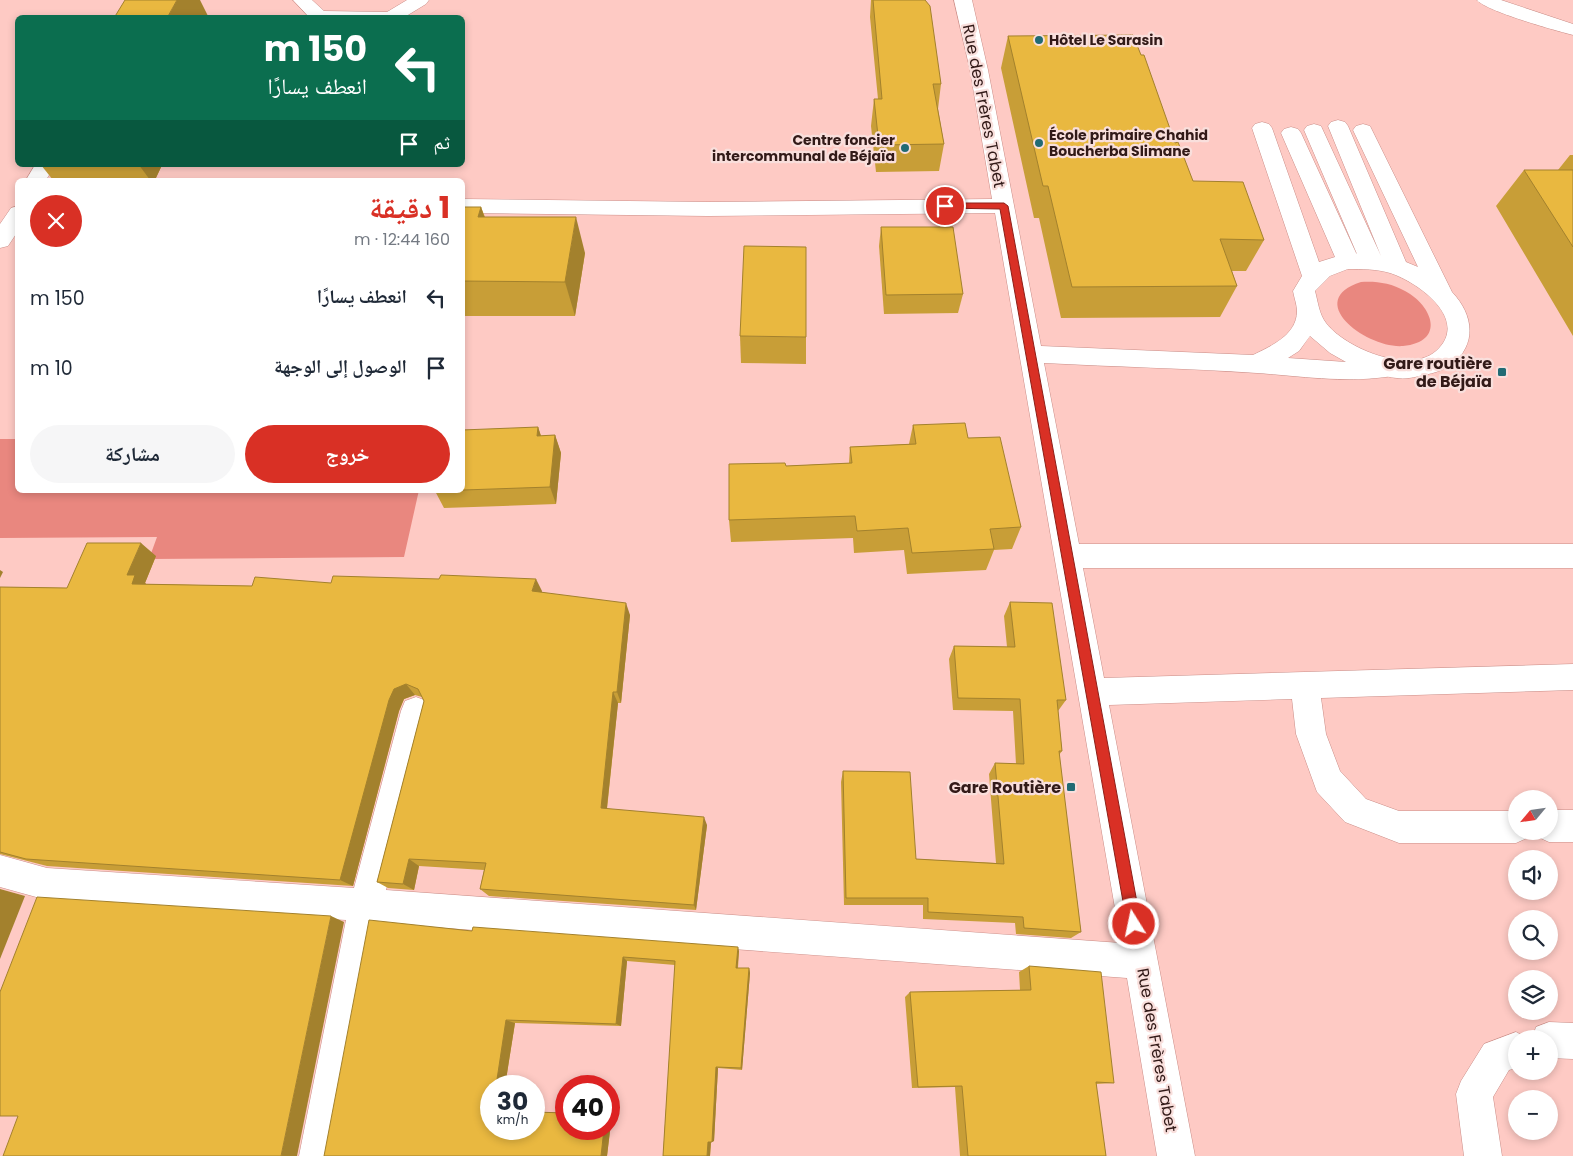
<!DOCTYPE html>
<html lang="ar">
<meta charset="utf-8">
<style>
body{margin:0;font-family:Poppins,"Noto Naskh Arabic",sans-serif;background:#f6f6f7;color:#1f2937;direction:rtl;height:100vh;display:flex;flex-direction:column;font-size:19px;white-space:nowrap}
*{box-sizing:border-box;margin:0}
p{font-size:16px;color:#747a83}
.icon{flex:none;width:28px;height:28px;fill:none;stroke:currentColor;stroke-width:2;stroke-linecap:round;stroke-linejoin:round}
.map{position:relative;flex:1;overflow:hidden;direction:ltr}
.details{position:absolute;left:15px;top:178px;width:450px;height:315px;display:flex;flex-direction:column;background:#fff;border-radius:8px;box-shadow:0 2px 8px #0003;direction:rtl}
.details>*{flex:none}
.guide{position:absolute;left:15px;top:15px;width:450px;height:152px;border-radius:8px;box-shadow:0 2px 8px #0003;direction:rtl;background:#0b6e4f;color:#fff;overflow:hidden}
.needle{width:32px;rotate:241deg}
.fabs{position:absolute;left:1508px;top:790px;display:grid;gap:10px}
.fabs a{display:grid;place-items:center;width:50px;height:50px;border-radius:50%;background:#fff;box-shadow:0 2px 8px #0003;font-size:25px}
.speed{position:absolute;left:480px;top:1075px;display:flex;gap:10px;font-size:25px;font-weight:700;text-align:center}
.speed>*{display:grid;place-content:center;width:65px;height:65px;border-radius:50%;background:#fff;box-shadow:0 2px 8px #0003;line-height:1}
.speed small{font-size:12px;font-weight:400}
.speed .limit{border:8px solid #d22;background:#fff;color:#111}
.pin{position:absolute;display:grid;place-items:center;width:42px;height:42px;color:#fff;margin:-21px;border:2px solid #fff;border-radius:50%;box-shadow:0 1px 5px #0007}
.me{position:absolute;width:55px;margin:-28px;rotate:350deg;stroke-linejoin:round;filter:drop-shadow(0 0 4px #0008)}
.turn{display:flex;align-items:center;gap:18px;height:105px;padding:0 15px;font-size:22px}
.turn .icon{width:65px;height:65px;stroke-width:2.5}
.turn b{display:block;font-size:35px;line-height:42px}
.then{display:flex;align-items:center;height:48px;padding:0 15px;background:#0003;gap:10px;font-size:19px}
.round{display:grid;place-items:center;flex:none;width:52px;height:52px;border-radius:26px;background:#f6f6f7}
.overview{display:flex;align-items:center;justify-content:space-between;height:85px;padding:0 15px}
h1{font-size:30px;font-weight:700;line-height:38px;color:#d93025}
.action{display:flex;gap:10px;margin-top:auto;padding:10px 15px}
.action a{flex:1;height:58px;border-radius:30px;background:#d93025;color:#fff;font-size:20px;font-weight:700;line-height:58px;text-align:center}
.action a+a{background:#f6f6f7;color:#1f2937}
ul{padding:0;list-style:none}
li{display:flex;align-items:center;gap:15px;height:70px;padding:0 15px}
li div{flex:1}
li b{display:block;font-size:19px}
li em{font-style:normal}
.map>svg:first-child{display:block}
</style>
<div class="map">
<svg width="1573" height="1156" viewBox="0 0 1573 1156">
<rect width="100%" height="100%" fill="#fecac4"/>
<g fill="#e9877f">
<path d="M1361,282C1376,281 1391,283 1405,291C1433,306 1446,342 1403,346C1368,349 1302,301 1361,282Z"/>
<path d="M0,439H17L18,490H419L404,557L149,559L157,537L0,538Z"/>
</g>
<g fill="none" stroke-linecap="round" stroke-linejoin="round">
<defs>
<g id="minor">
<path d="M293,0H312L324,11L387,12L407,0H429L426,4L403,18H310Z"/>
<path d="M954,0H972L988,70L1041,346L1253,355C1271,346 1297,335 1297,311C1297,305 1294,297 1293,291L1302,276L1252,128L1255,124L1262,122L1269,124L1272,128L1319,262L1335,257L1281,133L1284,129L1291,127L1298,129L1301,133L1356,253L1357,254L1304,130L1307,126L1314,124L1321,126L1381,256L1328,126L1331,122L1338,120L1345,122L1348,126L1406,262L1418,267L1353,130L1356,126L1363,124L1370,126L1452,292C1473,314 1478,344 1451,365C1443,371 1430,374 1419,376C1412,378 1404,379 1397,378C1393,378 1389,376 1386,377C1343,383 1300,376 1257,373C1186,368 1115,367 1044,363L1079,544H1573V568H1083L1104,678L1573,664V690L1321,698L1326,734L1340,771L1366,799L1399,811H1516V831H1530L1527,838L1516,843H1399L1345,822L1317,792L1296,734L1292,699L1109,705L1195,1156H1157L1127,978L379,923L337,1156H299L346,920L47,900L0,887V855L47,868L354,888L401,711L405,701L416,697L427,701L431,711L386,890L1121,943L995,213L708,216L462,213V199L708,202L992,199L970,70ZM1348,269C1362,269 1377,269 1390,273C1418,282 1471,320 1436,351C1409,375 1345,348 1326,323C1319,314 1318,302 1315,291L1330,276ZM1310,336L1330,353L1346,362L1288,358L1299,351Z"/>
<path d="M35,165H55L46,180H26Z"/>
<path d="M18,206V231L8,246L0,248V224L11,208Z"/>
<path d="M1549,810H1573V842H1549L1538,837L1535,831H1549Z"/>
<path d="M1549,1022L1573,1023V1059L1549,1058V1039H1532L1536,1027Z"/>
<path d="M1516,1032L1529,1039H1516V1068L1509,1070L1493,1097L1502,1156H1464L1456,1094L1461,1081L1484,1044Z"/>
</g>
<path id="highway" d="M1477,0H1501L1573,24V35C1557,31 1485,11 1477,0Z"/>
</defs>
<use href="#minor" stroke="#ca8d87" stroke-width="1"/>
<use href="#highway" stroke="#ca8d87" stroke-width="1"/>
<use href="#minor" fill="#fff" fill-rule="evenodd"/>
<use href="#highway" fill="#fff" fill-rule="evenodd"/>
</g>
<g fill="#c89e37">
<path d="M871,0H925L941,84L938,109L944,144L939,171L876,172L871,126L874,99H878L870,17Z"/>
<path d="M1008,36L1141,55L1175,143L1193,181L1264,240L1246,271H1232L1237,286L1220,317L1061,318L1039,218H1034L1001,68Z"/>
<path d="M1570,155H1573V336L1496,206L1524,170H1558Z"/>
<path d="M41,165H162L155,180H53Z"/>
<path d="M462,207H481L485,217L585,253L575,316H462Z"/>
<path d="M881,227L963,294L958,313L884,314L879,246Z"/>
<path d="M740,336L806,337V364L741,363Z"/>
<path d="M913,425L968,438L1021,527L1012,549L994,550L986,570L907,574L904,550L854,553L853,538L731,542L729,520L786,466L849,463L850,447L909,444Z"/>
<path d="M538,427L541,436L555,435L561,453L556,504L444,508L435,491Z"/>
<path d="M156,556L145,583L146,584L252,586L331,583L542,591L541,592L630,615L621,703H618L607,809L707,825L696,910L489,896L480,889L484,870L419,866L414,890L388,888L377,882L424,701L422,697L415,695L404,699L399,711L353,886L47,866L0,854V587L67,588Z"/>
<path d="M1010,602L1066,700L1058,711L1062,751L1059,755L1081,932L1071,938L1016,934L1015,923L923,919V905H844L841,782L843,771L916,859L996,863L989,774L995,763L1016,764L1013,711L953,710L949,659L954,646L1007,647L1004,616Z"/>
<path d="M472,931L739,951L738,968H749L750,973L742,1070L718,1068L714,1141L711,1142L710,1156H663L675,965L627,961L621,1026L515,1023L505,1086H491V1129H609V1114H612L607,1156H324Z"/>
<path d="M1029,966L1114,1083L1096,1084L1106,1156H960L955,1087L912,1088L905,997L910,992L1020,990L1019,972Z"/>
</g>
<g fill="#a3812d">
<path d="M177,0H200L208,16L207,18H167Z"/>
<path d="M139,165H162L155,180H150Z"/>
<path d="M481,207L493,243L478,217Z"/>
<path d="M576,217L585,253L575,316L565,282Z"/>
<path d="M538,427L544,445L537,436Z"/>
<path d="M555,435L561,453L556,504L550,487Z"/>
<path d="M141,543L156,556L145,583L151,588L132,584L127,575Z"/>
<path d="M0,570L3,572L0,578Z"/>
<path d="M536,579L542,591L538,603L532,591Z"/>
<path d="M626,603L630,615L621,703L617,692Z"/>
<path d="M406,684L415,695L404,699L399,711L353,886L340,880L389,700L394,689Z"/>
<path d="M613,692L618,703L606,816L601,808Z"/>
<path d="M704,817L707,825L696,910L694,905Z"/>
<path d="M409,859L419,866L414,890L403,884Z"/>
<path d="M0,889L25,896L0,959Z"/>
<path d="M331,916L344,922L297,1156H281Z"/>
<path d="M738,947L739,951L737,972L736,968Z"/>
<path d="M623,957L627,961L621,1026L616,1024Z"/>
<path d="M749,968L750,973L742,1070L741,1068Z"/>
<path d="M506,1020L515,1023L505,1086H496Z"/>
<path d="M716,1067L718,1068L714,1141L712,1142Z"/>
<path d="M609,1114H612L607,1156H601L604,1129H609Z"/>
<path d="M711,1141L710,1156H707L708,1142Z"/>
</g>
<g fill="#e9b840" stroke="#a3812d">
<path d="M125,0H177L167,18H114Z"/>
<path d="M873,0H925L930,6L941,84H933L944,144L879,145L874,99H882Z"/>
<path d="M1133,35L1141,55H1144L1175,143L1178,142L1193,181L1243,182L1264,240L1220,239L1237,286L1072,287L1048,186H1043L1008,36Z"/>
<path d="M1524,170H1573V247Z"/>
<path d="M462,207H481L478,217H576L565,282L462,281Z"/>
<path d="M881,227H953L963,294L886,295Z"/>
<path d="M744,246L806,247V337L740,336Z"/>
<path d="M965,423L968,438L1000,437L1021,527L990,529L994,549L912,553L908,528L857,531L855,516L729,520V464L785,463L786,466L852,463L850,447L916,444L913,425Z"/>
<path d="M538,427L537,436L555,435L550,487L435,491V490H462V430Z"/>
<path d="M87,543H141L127,575H135L132,584L252,586L255,577L331,583L333,576L439,579L441,575L536,579L532,591L626,603L617,692H613L601,808L704,817L694,905L480,889L486,863L409,859L403,884L377,882L424,701L418,689L406,684L394,689L389,700L340,880L26,859L0,852V587L67,588Z"/>
<path d="M1010,602L1052,603L1066,700H1057L1062,751H1059L1081,932L1024,928L1023,917L928,912V898H846L843,771L910,772L916,859L1004,864L995,763L1024,764L1020,699L958,698L954,646L1015,647Z"/>
<path d="M37,897L331,916L281,1156H3L18,1116H0V992Z"/>
<path d="M369,920L472,931L473,927L738,947L736,968H749L741,1068L716,1067L712,1142H708L707,1156H663L675,961L623,957L616,1024L506,1020L496,1086H491V1129H534V1112L566,1113V1129H604L601,1156H324Z"/>
<path d="M1029,966L1101,972L1114,1083L1096,1082L1106,1156H968L962,1086L918,1087L910,992L1031,990Z"/>
</g>
<path fill="#d93025" stroke="#8d1f18" d="M945,203H1004L1008,206L1141,924L1139,929L1134,931L1129,929L1127,924L1000,209L942,208V204Z"/>
<g fill="#216b74" stroke="#f9dfdc" stroke-width="2">
<circle cx="1039" cy="40" r="5"/>
<circle cx="1039" cy="143" r="5"/>
<circle cx="905" cy="148" r="5"/>
<rect x="1497" y="367" width="10" height="10" rx="2.5"/>
<rect x="1066" y="782" width="10" height="10" rx="2.5"/>
</g>
<g text-anchor="middle" dominant-baseline="central" stroke-width="4.5" stroke-linejoin="round" paint-order="stroke">
<g font-size="14" font-weight="bold" fill="#321a18" stroke="#f9dfdc" text-anchor="start">
<text x="1049" y="40">Hôtel Le Sarasin</text>
<text x="1049" y="135">École primaire Chahid<tspan x="1049" dy="16">Boucherba Slimane</tspan></text>
<text x="895" y="140" text-anchor="end">Centre foncier<tspan x="895" dy="16">intercommunal de Béjaïa</tspan></text>
</g>
<g font-size="16" fill="#321a18" stroke="#f9dfdc">
<text transform="translate(984 106) rotate(79)">Rue des Frères Tabet</text>
<text transform="translate(1157 1050) rotate(80)">Rue des Frères Tabet</text>
</g>
<g font-size="16" font-weight="bold" fill="#321a18" stroke="#f9dfdc" text-anchor="end">
<text x="1492" y="363">Gare routière<tspan x="1492" dy="18">de Béjaïa</tspan></text>
<text x="1061" y="787">Gare Routière</text>
</g>
</g>
</svg>
<div class="fabs">
<a><svg class="needle" viewBox="-14 -14 28 28"><path d="M0-13l5 13h-10z" fill="#e53935"/><path d="M0 13l5-13h-10z" fill="#747a83"/></svg></a>
<a><svg class="icon" aria-label="sound" viewBox="0 0 24 24"><path d="M4 9h4l5-4v14l-5-4H4zM17 9q2 3 0 6"/></svg></a>
<a><svg class="icon" aria-label="search" viewBox="0 0 24 24"><circle cx="10" cy="10" r="6"/><path d="M15 15l6 6"/></svg></a>
<a><svg class="icon" aria-label="layers" viewBox="0 0 24 24"><path d="M12 4l9 5-9 5-9-5zM3 14l9 5 9-5"/></svg></a>
<a>+</a>
<a>−</a>
</div>
<div class="speed"><div>30<small>km/h</small></div><div class="limit">40</div></div>
<div class="pin" style="left:945px;top:206px;background:#d93025"><svg class="icon" aria-label="arrive" viewBox="0 0 24 24"><path d="M6 21V4h12l-3 4 3 4H6"/></svg></div>
<svg class="me" style="left:1134px;top:924px" viewBox="-20 -20 40 40"><circle r="17" fill="#d93025" stroke="#fff" stroke-width="3"/><path d="M0-11L8 9 0 5-8 9z" fill="#fff"/></svg>
<div class="guide">
<div class="turn"><svg class="icon" aria-label="left" viewBox="0 0 24 24"><path d="M17 20v-9H6M10 6l-5 5 5 5"/></svg><div><b>150 m</b>انعطف يسارًا</div></div>
<div class="then">ثم<svg class="icon" aria-label="arrive" viewBox="0 0 24 24"><path d="M6 21V4h12l-3 4 3 4H6"/></svg></div>
</div>
<section class="details">
<div class="overview"><div><h1>1 دقيقة</h1><p>160 m · 12:44</p></div><a class="round" style="background:#d93025;color:#fff"><svg class="icon" aria-label="close" viewBox="0 0 24 24"><path d="M6 6l12 12M18 6L6 18"/></svg></a></div>
<ul>
<li><svg class="icon" aria-label="left" viewBox="0 0 24 24"><path d="M17 20v-9H6M10 6l-5 5 5 5"/></svg><div><b>انعطف يسارًا</b></div><em>150 m</em></li>
<li><svg class="icon" aria-label="arrive" viewBox="0 0 24 24"><path d="M6 21V4h12l-3 4 3 4H6"/></svg><div><b>الوصول إلى الوجهة</b></div><em>10 m</em></li>
</ul>
<div class="action"><a>خروج</a><a>مشاركة</a></div>
</section>
</div>
